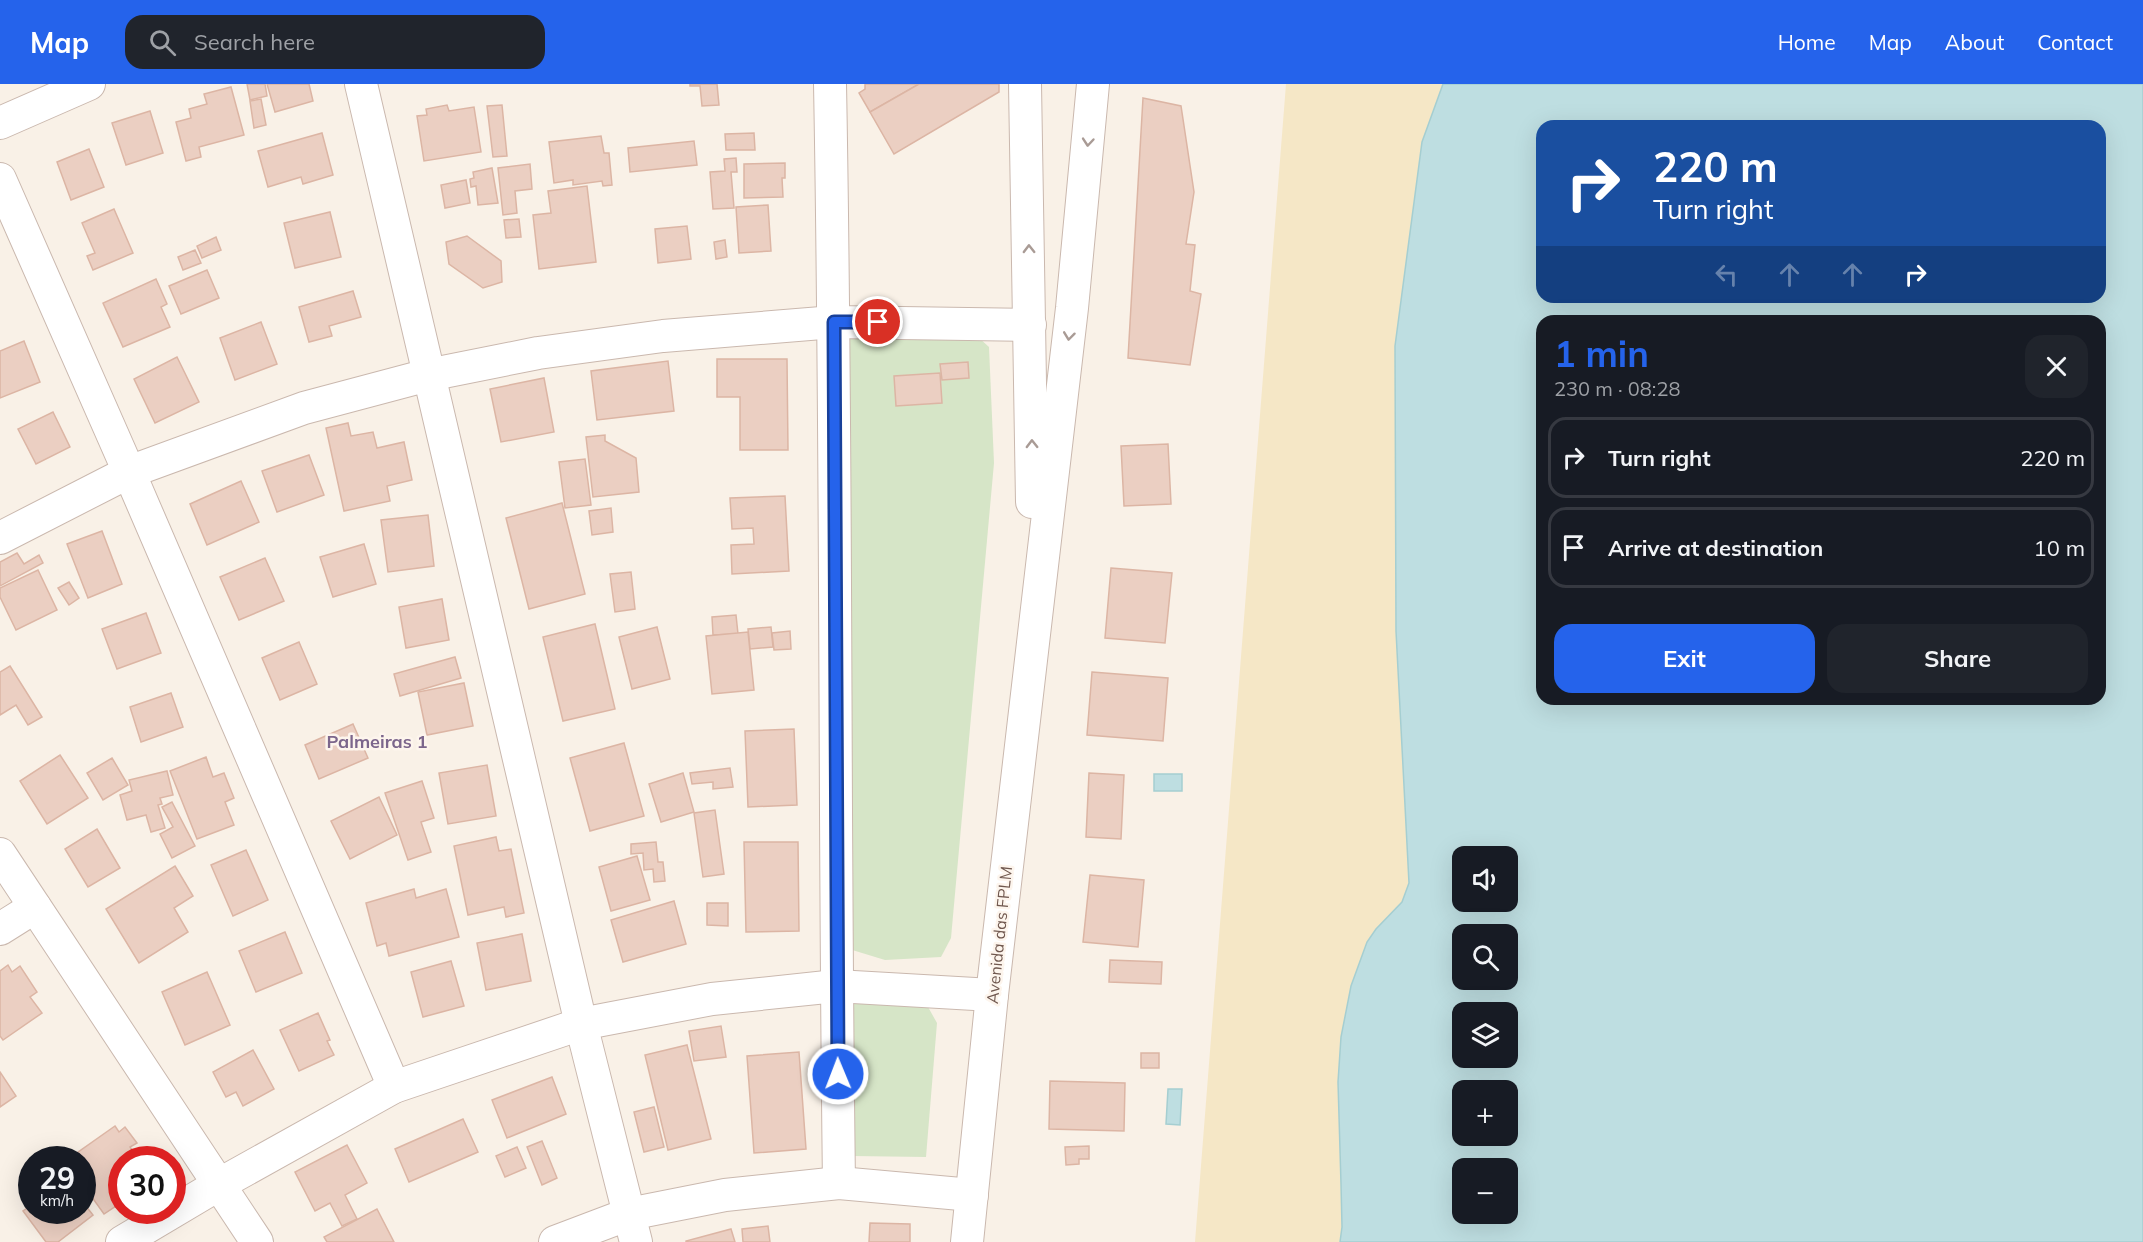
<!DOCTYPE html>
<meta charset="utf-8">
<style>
body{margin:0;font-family:Mulish,sans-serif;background:#20242c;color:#f1f3f6;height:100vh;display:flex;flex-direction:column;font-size:22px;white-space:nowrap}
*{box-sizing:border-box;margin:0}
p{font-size:20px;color:#9ea1a6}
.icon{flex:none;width:33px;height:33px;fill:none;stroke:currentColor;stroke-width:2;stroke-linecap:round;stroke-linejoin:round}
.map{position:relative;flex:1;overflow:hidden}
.panel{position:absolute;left:1536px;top:231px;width:570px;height:390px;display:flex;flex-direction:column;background:#171b24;border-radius:18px;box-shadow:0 6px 24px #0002}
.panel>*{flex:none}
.hud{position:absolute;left:1536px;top:36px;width:570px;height:183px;border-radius:18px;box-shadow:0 6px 24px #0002;background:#1a4fa0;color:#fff;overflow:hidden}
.controls{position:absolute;left:1452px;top:762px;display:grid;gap:12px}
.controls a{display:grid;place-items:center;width:66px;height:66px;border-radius:12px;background:#171b24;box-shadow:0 6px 24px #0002;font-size:30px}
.speed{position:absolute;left:18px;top:1062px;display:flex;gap:12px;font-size:30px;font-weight:700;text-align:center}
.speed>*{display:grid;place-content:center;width:78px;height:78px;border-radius:50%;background:#171b24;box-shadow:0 6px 24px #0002;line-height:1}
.speed small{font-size:15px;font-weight:400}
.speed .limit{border:9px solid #d22;background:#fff;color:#111}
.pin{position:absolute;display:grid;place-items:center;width:51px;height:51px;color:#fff;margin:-26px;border:3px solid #fff;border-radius:50%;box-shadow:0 2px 6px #0007}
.me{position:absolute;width:66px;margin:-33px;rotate:359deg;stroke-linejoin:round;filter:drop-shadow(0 0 4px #0008)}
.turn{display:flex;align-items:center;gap:21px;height:126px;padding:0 18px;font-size:27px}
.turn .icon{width:78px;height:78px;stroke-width:2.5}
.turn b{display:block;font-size:42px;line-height:51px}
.lanes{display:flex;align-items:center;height:57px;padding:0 18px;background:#0003;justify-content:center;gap:30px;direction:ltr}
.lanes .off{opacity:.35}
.round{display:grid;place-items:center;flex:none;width:63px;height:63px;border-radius:18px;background:#20242c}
.headline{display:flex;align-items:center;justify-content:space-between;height:102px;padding:0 18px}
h1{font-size:36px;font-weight:700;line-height:45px;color:#2563eb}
.button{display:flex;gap:12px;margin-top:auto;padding:12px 18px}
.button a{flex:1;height:69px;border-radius:18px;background:#2563eb;color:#fff;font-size:24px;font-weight:700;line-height:69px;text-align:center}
.button a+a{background:#20242c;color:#f1f3f6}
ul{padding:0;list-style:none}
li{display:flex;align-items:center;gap:18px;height:81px;margin:0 12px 9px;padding:0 6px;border:3px solid #363941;border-radius:18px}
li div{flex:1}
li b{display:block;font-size:22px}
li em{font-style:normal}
header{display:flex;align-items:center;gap:36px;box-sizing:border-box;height:84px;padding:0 30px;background:#2563eb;color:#fff}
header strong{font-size:28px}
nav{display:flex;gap:33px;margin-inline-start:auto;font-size:21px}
.search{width:420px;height:54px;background:#20242c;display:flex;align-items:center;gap:15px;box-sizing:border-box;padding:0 21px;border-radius:18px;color:#9ea1a6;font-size:22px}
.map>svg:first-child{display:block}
</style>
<header>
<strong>Map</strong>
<div class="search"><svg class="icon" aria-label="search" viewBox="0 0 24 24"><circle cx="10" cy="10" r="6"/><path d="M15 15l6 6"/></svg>Search here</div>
<nav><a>Home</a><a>Map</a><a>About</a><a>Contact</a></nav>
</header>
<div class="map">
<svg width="2143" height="1158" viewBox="0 0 2143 1158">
<rect width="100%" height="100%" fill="#f9f1e7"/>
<g fill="#d6e5c7">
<path d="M968,244L989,263L994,379L951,854L941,873L885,876L849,865L840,254Z"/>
<path d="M863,915L928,923L937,939L926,1073L852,1072L845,922Z"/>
</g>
<path fill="#f5e7c6" d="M1286,0H1443L1422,58L1395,262L1396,547L1409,799L1402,818L1376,845L1338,998L1341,1100L1342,1143L1340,1158H1195Z"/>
<g fill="#bedee1" stroke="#a5ced1" stroke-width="1.5" fill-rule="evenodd">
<path d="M1443,0H2143V1158H1340L1342,1143L1341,1100L1338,998L1341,953L1351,902L1367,858L1376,845L1402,818L1409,799L1396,547L1395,262L1422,58ZM1542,42H2100V213H1542ZM1542,237H2100V615H1542ZM1462,772H1508V818H1462ZM1462,850H1508V896H1462ZM1462,928H1508V974H1462ZM1462,1006H1508V1052H1462ZM1462,1084H1508V1130H1462Z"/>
<rect x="1154" y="690" width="28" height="17"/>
<path d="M1168,1005H1182L1180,1041L1166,1040Z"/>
</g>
<g fill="#ebcfc2" stroke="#dcb5a4" stroke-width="1.5">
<path d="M247,0H265L267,12L250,16Z"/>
<path d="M267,0H309L313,17L275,28Z"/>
<path d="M690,0H717L719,21L702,22L700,2H690Z"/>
<path d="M865,0H919L870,28L859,9L865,5Z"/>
<path d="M919,0H999V8L894,70L870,28Z"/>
<path d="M231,3L244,51L199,63L201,73L186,77L176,38L191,34L189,25L207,20L204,10Z"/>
<path d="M1143,14L1181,22L1194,108L1186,160L1195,161L1190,207L1201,210L1190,281L1128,274Z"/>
<path d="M261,15L266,41L254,44L250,17Z"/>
<path d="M447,21L449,27L474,23L481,68L424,77L417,32L427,31L426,25Z"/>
<path d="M502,21L507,72L493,73L487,22Z"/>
<path d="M150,27L163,69L126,81L112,39Z"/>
<path d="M322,49L333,91L303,100L301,93L268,103L258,67Z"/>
<path d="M754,49L755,66H726L725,50Z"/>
<path d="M601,52L604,69H609L612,101L603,102L602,97L573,101V96L554,99L549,58Z"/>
<path d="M694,57L697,81L630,88L628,64Z"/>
<path d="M89,65L104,103L71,116L57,78Z"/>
<path d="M736,74L737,88H731L734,124L713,125L710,88L725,87L724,75Z"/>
<path d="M785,79V94H782L783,113L744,114V80Z"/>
<path d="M530,80L532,105L515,107L517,129L503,131L498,84Z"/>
<path d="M492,84L498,119L478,121L476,102L471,103L470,95L474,94L473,88Z"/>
<path d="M466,96L470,119L445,124L441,101Z"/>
<path d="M587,102L596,178L539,185L533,131L551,129L548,107Z"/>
<path d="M768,121L771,167L739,169L736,123Z"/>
<path d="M114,125L133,169L93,186L87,172L95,169L82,139Z"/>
<path d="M330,128L341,173L295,184L284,139Z"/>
<path d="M519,135L521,153L506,154L504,136Z"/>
<path d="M687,142L691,175L658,179L655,145Z"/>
<path d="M467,152L501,177L502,198L483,204L449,180L446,158Z"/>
<path d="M216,153L221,166L202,174L197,162Z"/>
<path d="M725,156L727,173L716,175L714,158Z"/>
<path d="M195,166L201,179L183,186L178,173Z"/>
<path d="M207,186L219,214L181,230L169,202Z"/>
<path d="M156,195L167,220L161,223L170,243L123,263L103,219Z"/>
<path d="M353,207L361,233L329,242L332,252L309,258L299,223Z"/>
<path d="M261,238L277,280L235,296L220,254Z"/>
<path d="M24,257L40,298L0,314V267Z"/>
<path d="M177,273L199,318L155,339L134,295Z"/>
<path d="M717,275H787L788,366H740V313H717Z"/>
<path d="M668,277L674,327L597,336L591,287Z"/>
<path d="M968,278L969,294L942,296L940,280Z"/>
<path d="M940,289L942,319L896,322L894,292Z"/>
<path d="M544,294L554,348L501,358L490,305Z"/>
<path d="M53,328L70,363L36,380L18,345Z"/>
<path d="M348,339L351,352L373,348L377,364L404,358L412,396L387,402L390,417L344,427L326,344Z"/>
<path d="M605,351V357L636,374L639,408L593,413L586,353Z"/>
<path d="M1168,360L1171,420L1124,422L1121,362Z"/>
<path d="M309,371L324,411L277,428L262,387Z"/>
<path d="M585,375L591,421L565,424L559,378Z"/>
<path d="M241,397L259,438L207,461L190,420Z"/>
<path d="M785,412L789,487L732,490L731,461L754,460L753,444L732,445L730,414Z"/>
<path d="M562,419L585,510L529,525L506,434Z"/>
<path d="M611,424L613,448L592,451L589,427Z"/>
<path d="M428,431L434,482L388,488L381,436Z"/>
<path d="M102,447L122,500L88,514L67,460Z"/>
<path d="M364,460L376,500L333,513L320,473Z"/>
<path d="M17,469L24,480L39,471L43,479L0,502V478Z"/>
<path d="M265,474L284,517L239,536L220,493Z"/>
<path d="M1111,484L1172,489L1165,559L1105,554Z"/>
<path d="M38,486L57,526L16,546L0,513V504Z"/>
<path d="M631,488L635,525L615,528L610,490Z"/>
<path d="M69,498L79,514L69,521L58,504Z"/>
<path d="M442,515L449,556L406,564L399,523Z"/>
<path d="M146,529L161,569L117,585L102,545Z"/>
<path d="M736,531L738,550L713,551L712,533Z"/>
<path d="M595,540L615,625L563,637L543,553Z"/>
<path d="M657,543L670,595L632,605L619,553Z"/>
<path d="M771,543L773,563L750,565L748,545Z"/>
<path d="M790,547L791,565L774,566L772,549Z"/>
<path d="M748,548L754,606L712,610L706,552Z"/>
<path d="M299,558L317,600L280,616L262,574Z"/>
<path d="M455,573L461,594L400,612L394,590Z"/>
<path d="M10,582L42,633L28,641L16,621L0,631V588Z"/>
<path d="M1092,588L1168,594L1163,657L1087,651Z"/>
<path d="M464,599L473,642L427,651L418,608Z"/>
<path d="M171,609L183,643L141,658L130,623Z"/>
<path d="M353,640L368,674L319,695L305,661Z"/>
<path d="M794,645L797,721L748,723L745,647Z"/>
<path d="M624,659L644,732L590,747L570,674Z"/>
<path d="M60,671L88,714L47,740L20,697Z"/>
<path d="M206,673L213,693L224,689L234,714L225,718L234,741L197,755L170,687Z"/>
<path d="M112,674L128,701L103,716L87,689Z"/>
<path d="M487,681L496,732L448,740L439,689Z"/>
<path d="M730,684L733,703L713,705V698L692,700L690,689Z"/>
<path d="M167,687L173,711L160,714L162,720L158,721L165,744L151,748L146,731L127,736L120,711L132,707L129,696Z"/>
<path d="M683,689L694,728L661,738L649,700Z"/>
<path d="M1089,689L1124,691L1121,755L1086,753Z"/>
<path d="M422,697L434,734L421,738L431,768L408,776L385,709Z"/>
<path d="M379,713L397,751L350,775L331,737Z"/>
<path d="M172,718L195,762L172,774L160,750L173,743L162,723Z"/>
<path d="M715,726L724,790L703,793L694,729Z"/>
<path d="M97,745L120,784L88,803L65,765Z"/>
<path d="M496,753L499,767L511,765L524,829L506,833L504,823L468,831L454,762Z"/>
<path d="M656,758L658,778H663L665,797L654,798L653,785L644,786L643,769L631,770V760Z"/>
<path d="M744,758H798L799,847L746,848Z"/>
<path d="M246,766L268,816L233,832L211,781Z"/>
<path d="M637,772L650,816L611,827L599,783Z"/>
<path d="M175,782L193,812L174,824L188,848L139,879L106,825Z"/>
<path d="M1090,791L1144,796L1138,863L1083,858Z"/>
<path d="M414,805L416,814L446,805L459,853L389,872L386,859L377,862L366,819Z"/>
<path d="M674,817L686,860L623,878L611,836Z"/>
<path d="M707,819H728V842L707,841Z"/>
<path d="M285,848L302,889L256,908L239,867Z"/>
<path d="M522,850L531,897L486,906L477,859Z"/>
<path d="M1110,876L1162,878L1161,900L1109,898Z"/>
<path d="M451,877L464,922L423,933L411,888Z"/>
<path d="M8,881L12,888L20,882L37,908L30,913L42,929L3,956L0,952V887Z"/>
<path d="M207,888L230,941L185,961L162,908Z"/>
<path d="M318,929L330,956L327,957L334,971L299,987L280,946Z"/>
<path d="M721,942L726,973L694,977L689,947Z"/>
<path d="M687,961L711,1055L668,1066L645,971Z"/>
<path d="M253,966L274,1005L243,1022L236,1008L226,1013L213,988Z"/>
<path d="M799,968L806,1065L754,1069L747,972Z"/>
<rect x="1141" y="969" width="18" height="15"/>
<path d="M0,988L16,1012L0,1023Z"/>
<path d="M552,993L566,1030L507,1054L492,1016Z"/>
<path d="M1050,997L1125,999L1124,1047L1049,1045Z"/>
<path d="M654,1023L664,1063L644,1068L634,1028Z"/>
<path d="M463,1035L478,1068L409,1098L395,1065Z"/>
<path d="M115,1042L119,1048L125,1043L137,1059L130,1063L135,1070L143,1065L150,1076H122V1118L104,1130L86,1105L94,1099L82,1082V1076H78L74,1071Z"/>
<path d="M542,1057L557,1094L542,1101L527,1063Z"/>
<path d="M347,1061L367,1099L345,1111L357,1135L342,1142L330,1119L315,1127L295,1088Z"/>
<path d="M1089,1062V1075H1079V1080L1066,1081L1065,1063Z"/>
<path d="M517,1063L526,1084L505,1093L496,1072Z"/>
<path d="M82,1117L93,1131L58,1158H46L23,1127L32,1121V1126H82Z"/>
<path d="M377,1125L394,1158H327L324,1153Z"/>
<path d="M870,1139L910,1140V1158H869Z"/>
<path d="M768,1142L770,1158H743L742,1145Z"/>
<path d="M731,1145L735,1158H686V1157Z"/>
</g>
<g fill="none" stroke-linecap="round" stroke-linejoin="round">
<defs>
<g id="minor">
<path d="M361,0L581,940L636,1158"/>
<path d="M830,0C837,366 834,733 839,1099"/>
<path d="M1025,0L1032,418"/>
<path d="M0,39L89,0"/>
<path d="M0,95L129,388L394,1003"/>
<path d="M0,454L129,388L304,324L428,291L538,269L663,252L834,238L1030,241"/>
<path d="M0,770L257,1158"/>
<path d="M0,845L35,823"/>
<path d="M122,1158L218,1101L394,1003L581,940L712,915L836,902L992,911"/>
<path d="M555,1158L629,1130L725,1111L839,1099L972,1111"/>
<path d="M967,1158L992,911L1072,224L1093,0"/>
</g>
</defs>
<use href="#minor" stroke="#cab8ae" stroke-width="34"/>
<use href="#minor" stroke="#fff" stroke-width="32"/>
</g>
<defs><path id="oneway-chevron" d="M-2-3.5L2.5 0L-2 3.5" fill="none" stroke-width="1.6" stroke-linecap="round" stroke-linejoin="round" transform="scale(1.5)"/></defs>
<g stroke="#a99b95">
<use href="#oneway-chevron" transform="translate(1088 58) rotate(95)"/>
<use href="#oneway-chevron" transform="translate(1029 165) rotate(-91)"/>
<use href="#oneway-chevron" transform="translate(1069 252) rotate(97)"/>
<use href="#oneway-chevron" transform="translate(1032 360) rotate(-91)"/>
</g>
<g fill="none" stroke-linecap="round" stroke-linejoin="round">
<defs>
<path id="route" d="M838,990L834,238H878"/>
</defs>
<use href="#route" stroke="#184099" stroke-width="15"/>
<use href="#route" stroke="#2563eb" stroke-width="10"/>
</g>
<g text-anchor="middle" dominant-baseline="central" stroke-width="5" stroke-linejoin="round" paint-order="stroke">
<g font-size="16" fill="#70584f" stroke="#fdf5ed">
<text transform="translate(999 851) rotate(-84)">Avenida das FPLM</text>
</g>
<g font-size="18" font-weight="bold" fill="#7c668c" stroke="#fdf5ed">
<text x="377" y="657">Palmeiras 1</text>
</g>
</g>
</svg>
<div class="controls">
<a><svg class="icon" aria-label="sound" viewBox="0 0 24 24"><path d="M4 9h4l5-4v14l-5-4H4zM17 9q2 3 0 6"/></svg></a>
<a><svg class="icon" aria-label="search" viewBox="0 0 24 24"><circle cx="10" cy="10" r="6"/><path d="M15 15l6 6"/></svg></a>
<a><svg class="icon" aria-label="layers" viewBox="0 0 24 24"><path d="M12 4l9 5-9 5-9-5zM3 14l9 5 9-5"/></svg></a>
<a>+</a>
<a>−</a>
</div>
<div class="speed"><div>29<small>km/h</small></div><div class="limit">30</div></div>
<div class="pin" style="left:878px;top:238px;background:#d93025"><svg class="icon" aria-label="arrive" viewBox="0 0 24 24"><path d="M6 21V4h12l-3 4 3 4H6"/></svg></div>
<svg class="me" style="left:838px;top:990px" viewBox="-20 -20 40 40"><circle r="17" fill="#2563eb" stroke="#fff" stroke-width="3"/><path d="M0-11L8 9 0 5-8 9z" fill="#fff"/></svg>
<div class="hud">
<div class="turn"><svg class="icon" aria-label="right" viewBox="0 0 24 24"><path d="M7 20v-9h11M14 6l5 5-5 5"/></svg><div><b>220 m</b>Turn right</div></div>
<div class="lanes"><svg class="icon off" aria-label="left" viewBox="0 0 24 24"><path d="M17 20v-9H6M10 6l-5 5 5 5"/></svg><svg class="icon off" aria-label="ahead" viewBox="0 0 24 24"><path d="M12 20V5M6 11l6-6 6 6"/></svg><svg class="icon off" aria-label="ahead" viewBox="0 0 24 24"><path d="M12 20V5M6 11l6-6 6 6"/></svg><svg class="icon" aria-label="right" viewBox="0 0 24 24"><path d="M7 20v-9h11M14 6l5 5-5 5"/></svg></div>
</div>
<section class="panel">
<div class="headline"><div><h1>1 min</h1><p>230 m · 08:28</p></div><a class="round"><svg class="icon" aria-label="close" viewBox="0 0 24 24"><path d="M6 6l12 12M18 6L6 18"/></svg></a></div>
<ul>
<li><svg class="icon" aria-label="right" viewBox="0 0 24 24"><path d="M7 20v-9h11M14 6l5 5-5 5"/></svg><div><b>Turn right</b></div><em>220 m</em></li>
<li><svg class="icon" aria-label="arrive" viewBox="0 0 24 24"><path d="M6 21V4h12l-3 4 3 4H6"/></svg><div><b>Arrive at destination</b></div><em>10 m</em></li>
</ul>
<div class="button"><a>Exit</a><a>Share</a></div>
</section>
</div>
